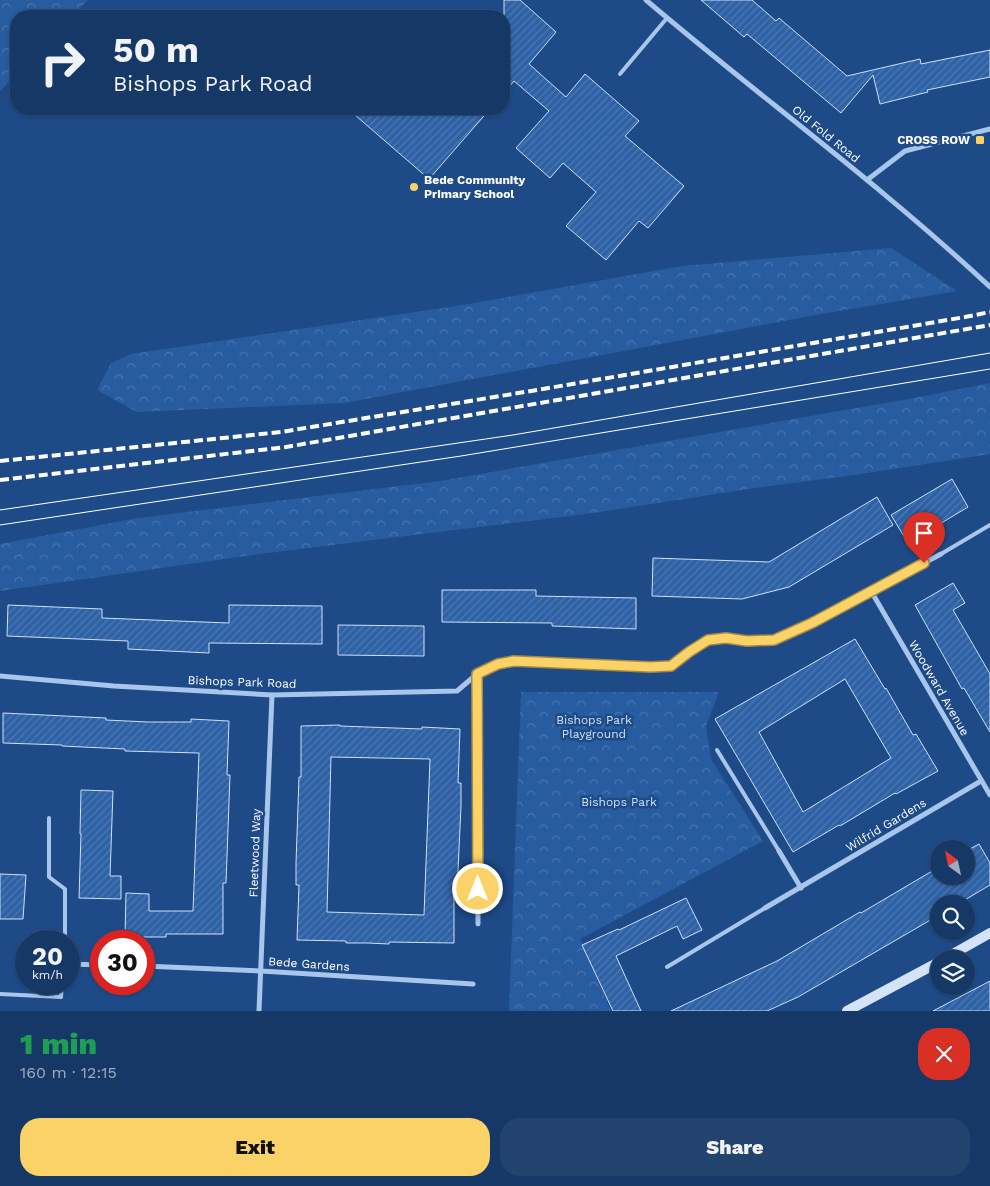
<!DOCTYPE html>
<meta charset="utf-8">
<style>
body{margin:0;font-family:"Work Sans",sans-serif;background:#23436f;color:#f1f3f6;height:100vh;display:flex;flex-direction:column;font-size:19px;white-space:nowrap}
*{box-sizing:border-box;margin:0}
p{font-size:16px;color:#9eacbf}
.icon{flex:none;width:28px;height:28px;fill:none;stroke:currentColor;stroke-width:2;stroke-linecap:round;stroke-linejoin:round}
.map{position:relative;height:1011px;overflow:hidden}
.panel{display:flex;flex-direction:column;background:#163866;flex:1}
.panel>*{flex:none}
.hud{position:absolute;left:10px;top:10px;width:500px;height:105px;border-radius:20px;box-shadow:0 1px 4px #0004,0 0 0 1px #35527a;background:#163866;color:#f1f3f6;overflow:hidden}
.needle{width:32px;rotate:327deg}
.buttons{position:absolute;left:930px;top:840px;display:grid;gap:10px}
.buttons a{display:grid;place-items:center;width:45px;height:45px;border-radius:50%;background:#163866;box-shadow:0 1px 4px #0004,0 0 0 1px #35527a;font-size:25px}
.speed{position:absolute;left:15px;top:930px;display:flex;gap:10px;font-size:25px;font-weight:700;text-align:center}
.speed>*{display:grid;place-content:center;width:65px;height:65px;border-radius:50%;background:#163866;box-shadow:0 1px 4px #0004,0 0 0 1px #35527a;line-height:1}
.speed small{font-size:12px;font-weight:400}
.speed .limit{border:8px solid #d22;background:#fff;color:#111}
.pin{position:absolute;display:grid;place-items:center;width:42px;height:42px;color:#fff;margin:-51px -21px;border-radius:50% 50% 50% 0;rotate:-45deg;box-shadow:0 0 5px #0007}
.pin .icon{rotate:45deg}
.me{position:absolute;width:55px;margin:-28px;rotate:0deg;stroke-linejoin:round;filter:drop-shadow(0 0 4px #0008)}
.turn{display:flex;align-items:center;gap:18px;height:105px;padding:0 20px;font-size:22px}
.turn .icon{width:65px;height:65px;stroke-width:2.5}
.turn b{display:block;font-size:35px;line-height:42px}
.round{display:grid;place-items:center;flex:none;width:52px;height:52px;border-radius:20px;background:#23436f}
.head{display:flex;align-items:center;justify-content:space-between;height:85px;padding:0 20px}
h1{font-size:30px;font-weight:800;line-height:38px;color:#1e9e55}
.button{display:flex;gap:10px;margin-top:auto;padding:10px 20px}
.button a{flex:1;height:58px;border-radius:20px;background:#fad267;color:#111;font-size:20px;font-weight:800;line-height:58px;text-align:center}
.button a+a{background:#23436f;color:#f1f3f6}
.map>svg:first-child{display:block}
</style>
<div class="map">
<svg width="990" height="1011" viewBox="0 0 990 1011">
<defs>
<pattern id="forest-crowns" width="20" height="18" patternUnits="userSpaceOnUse" patternTransform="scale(1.25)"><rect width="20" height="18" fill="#285ca0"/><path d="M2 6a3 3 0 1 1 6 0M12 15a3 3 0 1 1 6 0" fill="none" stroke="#4874ae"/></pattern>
<pattern id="building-hatch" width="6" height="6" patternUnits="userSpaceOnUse" patternTransform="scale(1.25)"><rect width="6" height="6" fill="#2e61a5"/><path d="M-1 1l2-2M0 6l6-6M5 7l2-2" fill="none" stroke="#4d79b2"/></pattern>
</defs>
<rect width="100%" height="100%" fill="#1e4a88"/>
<g fill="url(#forest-crowns)">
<path d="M0,0H88L72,16H16V74L0,91Z"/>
<path d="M891,248L957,291L816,315L344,403L137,412L97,390L111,363L131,354L463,305L682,266Z"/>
<path d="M990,383V454L854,475L755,488L593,513L260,554L0,591V544L138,518L440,481L914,398Z"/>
<path d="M521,692H719L706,726L711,759L763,841L580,939L611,1011H509Z"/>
</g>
<g fill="url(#building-hatch)" stroke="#cde0f8" fill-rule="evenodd">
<path d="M504,0H520L556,32L529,64L566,97L585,74L639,121L625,136L684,186L648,228L639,221L606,260L566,226L596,192L563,163L550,178L516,148L549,111L514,81L504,93Z"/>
<path d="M701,0H752L776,21L779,18L847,76L920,59L921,64L990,50V77L927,90L928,92L880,104L873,75L841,113L747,34L744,37Z"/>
<path d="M348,109H490L429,179Z"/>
<path d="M952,479L968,507L908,543L891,515Z"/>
<path d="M877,497L893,525L789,587L742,599L652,596L653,558L769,562Z"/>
<path d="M953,583L965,603L953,610L990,674V732L964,688L962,689L915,605Z"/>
<path d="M442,590H536V596L636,598V629L552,626V623L442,622Z"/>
<path d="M8,605L102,609V618L229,623V605L322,606V644L209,643V653L128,649V641L7,636Z"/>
<path d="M338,625L424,626V656L338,655Z"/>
<path d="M855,639L885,689L886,688L913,735L916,734L938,771L896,794L895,793L840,826L839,825L793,852L715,719ZM845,679L891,758L803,812L759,732Z"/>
<path d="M3,713L106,718V720L148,722H191V719L229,721L227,775H230L226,883H223V934H166V937H125L126,893L149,894V911H193L199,753L125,751V749L62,746V745L3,743Z"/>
<path d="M340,725V726L422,729V727L460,729L458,783H461V806L457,892L454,891V943L389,942V944L368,943H346V941L297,940L299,885H296V863L299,777H301V726ZM331,757L430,759L424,915L327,912Z"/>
<path d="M81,790L113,791L110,876H121V899L79,898L81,834H80Z"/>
<path d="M979,844L990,863V885L958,904H939V915L798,997L767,1011H671L777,961L860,912L861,913L939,867V876H966V851Z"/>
<path d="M0,874L26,875L23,919H0Z"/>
<path d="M686,898L702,930L683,939L677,926L616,956L641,1011H613L582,945L618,929L619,930Z"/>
<path d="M990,981V1011H933Z"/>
</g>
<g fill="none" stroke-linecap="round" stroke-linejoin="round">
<g stroke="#a8c5eb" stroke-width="4">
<path d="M620,74L667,18"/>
<path d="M941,554L990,525"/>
<path d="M717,750L779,851"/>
<path d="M49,818V877L65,889V941"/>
<path d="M667,967L765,908"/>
<path d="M0,994L61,997L62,984"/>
</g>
<g stroke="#a8c5eb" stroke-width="5">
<path d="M646,0C760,97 881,185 990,287"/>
<path d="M867,180L905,151L990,129"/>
<path d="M871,591L990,795"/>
<path d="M477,674L478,924"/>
<path d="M0,676L114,686L272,695L457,691L477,674L498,664L514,661L651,667L671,666L689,652L708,640L726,638L747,641L774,640L812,623L941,554"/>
<path d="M779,851L801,888"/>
<path d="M765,908L981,781"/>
<path d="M69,964L101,965"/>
<path d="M144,966L261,971L473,984"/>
<path d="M259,1011L272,695"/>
</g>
<g stroke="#d4e3f8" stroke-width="10">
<path d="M944,959L990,933"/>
<path d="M847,1011L939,962"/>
</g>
<g stroke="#fff" stroke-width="1">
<path d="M0,510L513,435L990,353"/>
<path d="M0,525L461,456L990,369"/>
</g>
<g stroke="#fff" stroke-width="4" stroke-dasharray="9 4" stroke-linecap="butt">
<path d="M0,461L281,432L543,389L965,317L990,312"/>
<path d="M0,480L286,447L990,325"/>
</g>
</g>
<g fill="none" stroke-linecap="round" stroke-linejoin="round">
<defs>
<path id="route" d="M478,889L477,674L498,664L514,661L651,667L671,666L689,652L708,640L726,638L747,641L774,640L812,623L924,563"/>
</defs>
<use href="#route" stroke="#a28843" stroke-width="12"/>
<use href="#route" stroke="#fad267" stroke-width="9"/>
</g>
<g fill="#fad267" stroke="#1e4a88" stroke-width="2">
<rect x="975" y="135" width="10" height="10" rx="2.5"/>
<circle cx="414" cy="187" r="5"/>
</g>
<g text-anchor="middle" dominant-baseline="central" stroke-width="5" stroke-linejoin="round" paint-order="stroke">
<g font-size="12" fill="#fff" stroke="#1e4a88">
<text transform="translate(826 134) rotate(39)">Old Fold Road</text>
<text transform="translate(242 682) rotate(2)">Bishops Park Road</text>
<text transform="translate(939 688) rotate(60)">Woodward Avenue</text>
<text transform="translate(886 825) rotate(-31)">Wilfrid Gardens</text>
<text transform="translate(255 853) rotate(-88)">Fleetwood Way</text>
<text transform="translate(309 964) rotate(4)">Bede Gardens</text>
</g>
<g font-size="12" font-weight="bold" fill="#fff" stroke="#1e4a88" text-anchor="end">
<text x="970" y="140">CROSS ROW</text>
<text x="424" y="180" text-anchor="start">Bede Community<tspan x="424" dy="14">Primary School</tspan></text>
</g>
<g font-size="12" fill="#cde0f8" stroke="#1e4a88">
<text x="594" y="720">Bishops Park<tspan x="594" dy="14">Playground</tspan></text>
<text x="619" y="802">Bishops Park</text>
</g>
</g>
</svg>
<div class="buttons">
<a><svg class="needle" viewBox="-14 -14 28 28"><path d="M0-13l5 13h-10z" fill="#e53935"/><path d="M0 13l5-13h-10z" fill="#9eacbf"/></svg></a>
<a><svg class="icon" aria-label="search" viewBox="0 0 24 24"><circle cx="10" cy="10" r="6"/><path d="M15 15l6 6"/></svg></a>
<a><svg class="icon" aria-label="layers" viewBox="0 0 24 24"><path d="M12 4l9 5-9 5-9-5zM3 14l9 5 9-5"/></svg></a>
</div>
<div class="speed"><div>20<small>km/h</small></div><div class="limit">30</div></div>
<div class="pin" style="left:924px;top:563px;background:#d93025"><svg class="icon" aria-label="arrive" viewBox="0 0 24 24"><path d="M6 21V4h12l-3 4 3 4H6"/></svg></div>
<svg class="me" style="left:478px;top:889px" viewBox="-20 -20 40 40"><circle r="17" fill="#fad267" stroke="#fff" stroke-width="3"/><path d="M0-11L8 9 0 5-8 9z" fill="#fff"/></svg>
<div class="hud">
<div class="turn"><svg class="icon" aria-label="right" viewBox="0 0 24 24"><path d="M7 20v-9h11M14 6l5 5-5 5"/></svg><div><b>50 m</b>Bishops Park Road</div></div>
</div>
</div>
<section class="panel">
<div class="head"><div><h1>1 min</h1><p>160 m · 12:15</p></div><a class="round" style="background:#d93025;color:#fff"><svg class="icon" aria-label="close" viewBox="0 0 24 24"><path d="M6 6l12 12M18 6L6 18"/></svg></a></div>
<div class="button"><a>Exit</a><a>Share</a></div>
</section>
